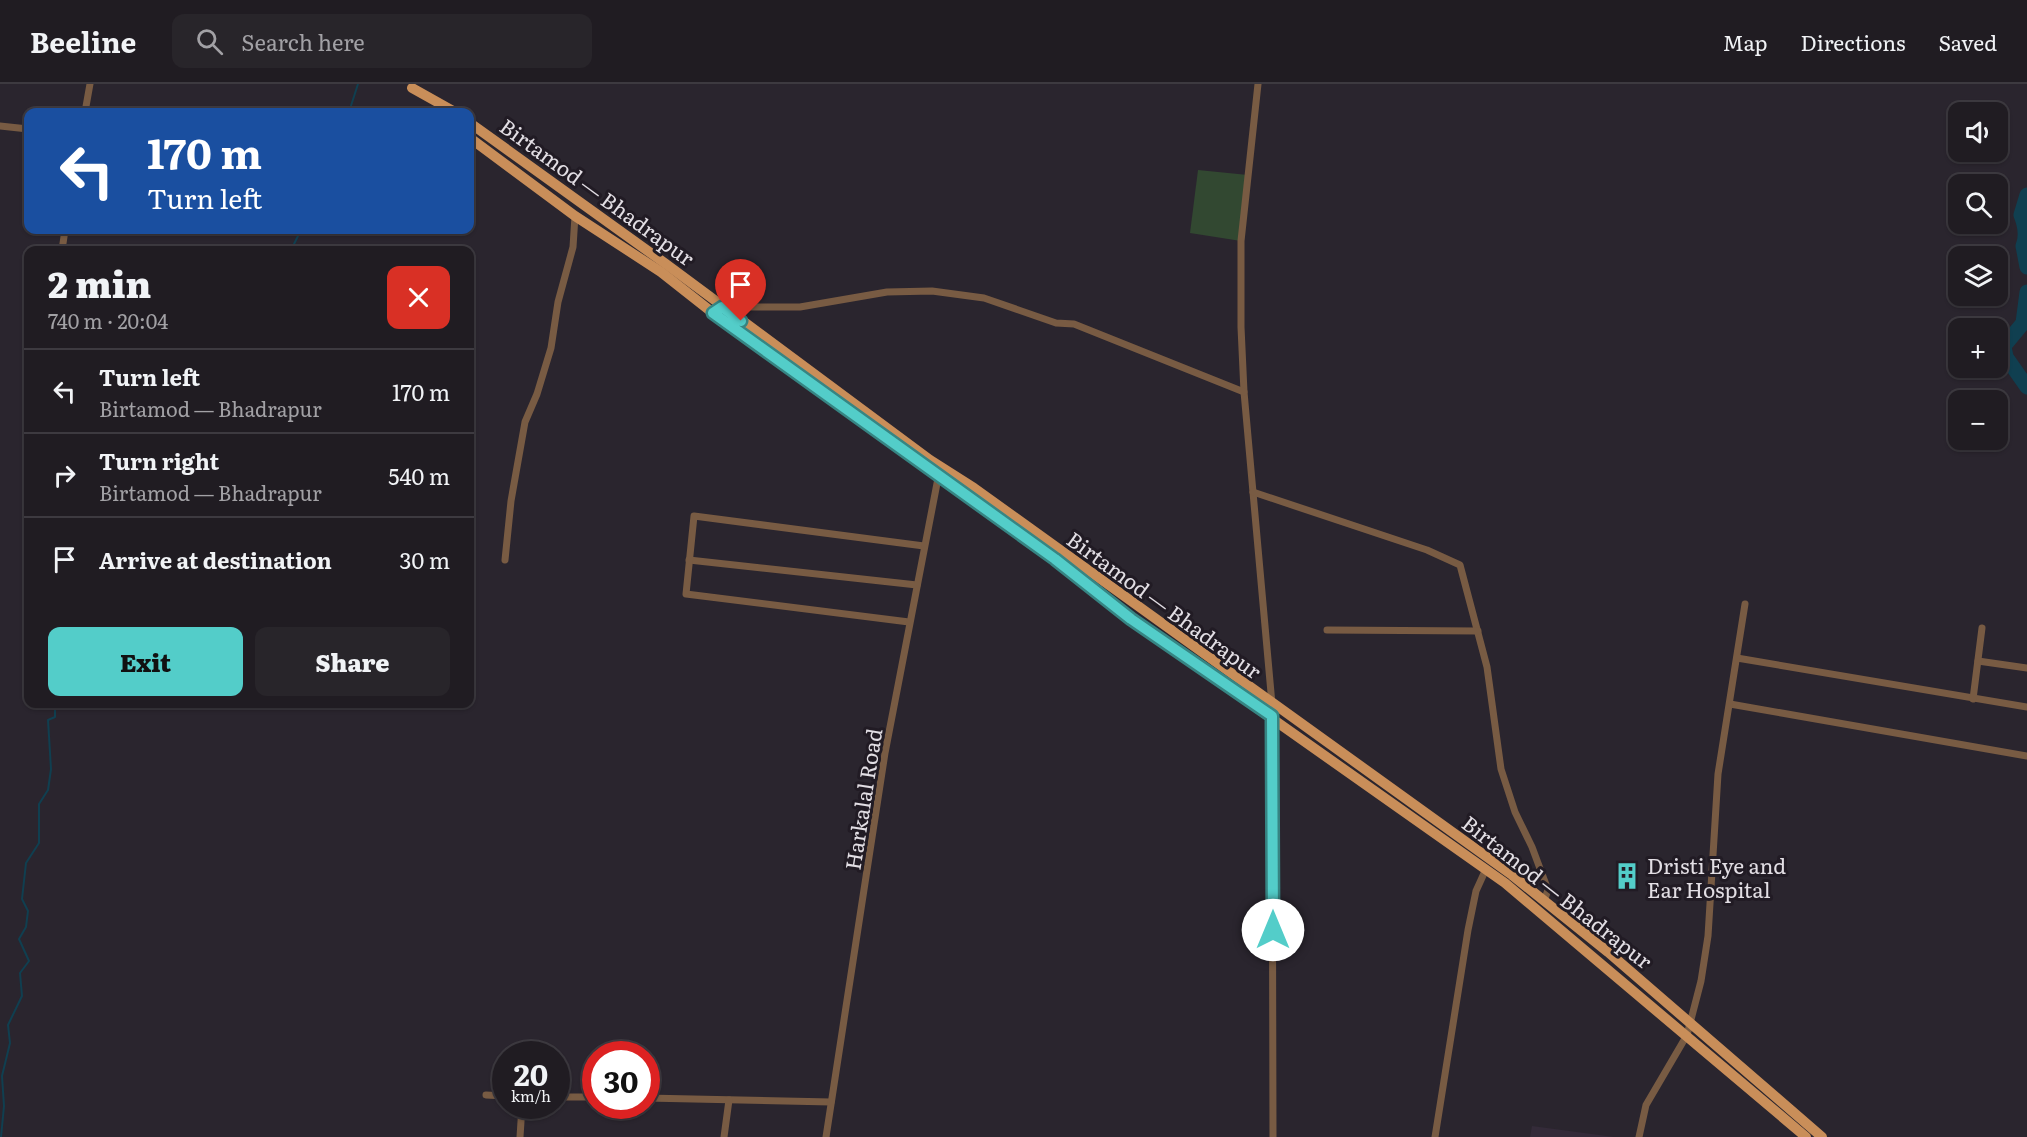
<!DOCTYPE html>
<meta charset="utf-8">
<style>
body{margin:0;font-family:Literata,serif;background:#28252a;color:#f1f3f6;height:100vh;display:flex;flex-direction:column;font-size:22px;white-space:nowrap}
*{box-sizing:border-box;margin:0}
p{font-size:20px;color:#a2a1a5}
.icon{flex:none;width:33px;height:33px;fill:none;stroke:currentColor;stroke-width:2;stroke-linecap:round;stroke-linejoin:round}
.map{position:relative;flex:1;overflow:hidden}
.side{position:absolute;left:24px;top:162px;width:450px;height:462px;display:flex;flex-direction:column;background:#201c22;border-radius:12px;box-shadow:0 2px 4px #0004,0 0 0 2px #3d3a40}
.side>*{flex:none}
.hud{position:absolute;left:24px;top:24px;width:450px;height:126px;border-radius:12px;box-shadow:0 2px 4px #0004,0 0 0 2px #3d3a40;background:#1a4fa0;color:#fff;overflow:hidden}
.tools{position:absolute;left:1948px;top:18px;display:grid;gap:12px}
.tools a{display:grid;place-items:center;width:60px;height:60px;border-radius:12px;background:#201c22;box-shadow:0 2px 4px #0004,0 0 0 2px #3d3a40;font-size:30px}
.speed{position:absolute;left:492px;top:957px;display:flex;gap:12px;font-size:30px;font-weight:700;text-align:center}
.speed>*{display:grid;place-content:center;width:78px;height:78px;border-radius:50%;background:#201c22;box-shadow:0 2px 4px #0004,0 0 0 2px #3d3a40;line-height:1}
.speed small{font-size:15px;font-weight:400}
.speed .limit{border:9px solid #d22;background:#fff;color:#111}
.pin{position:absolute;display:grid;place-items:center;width:51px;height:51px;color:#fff;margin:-62px -26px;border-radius:50% 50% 50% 0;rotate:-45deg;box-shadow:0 0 6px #0007}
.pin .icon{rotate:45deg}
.me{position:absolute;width:66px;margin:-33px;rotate:0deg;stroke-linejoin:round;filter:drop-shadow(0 0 4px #0008)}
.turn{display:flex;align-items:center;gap:21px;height:126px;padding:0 24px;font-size:27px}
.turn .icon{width:78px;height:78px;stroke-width:2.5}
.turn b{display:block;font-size:42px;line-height:51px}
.round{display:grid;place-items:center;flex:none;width:63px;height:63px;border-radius:12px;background:#28252a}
.summary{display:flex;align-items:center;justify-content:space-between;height:102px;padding:0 24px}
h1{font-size:36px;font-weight:800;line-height:45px}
.button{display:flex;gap:12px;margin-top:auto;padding:12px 24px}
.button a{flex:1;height:69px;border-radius:12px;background:#53cdc9;color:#111;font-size:24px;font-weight:800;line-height:69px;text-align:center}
.button a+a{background:#28252a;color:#f1f3f6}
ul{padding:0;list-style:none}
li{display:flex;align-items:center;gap:18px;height:84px;padding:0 24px;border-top:2px solid #3d3a40}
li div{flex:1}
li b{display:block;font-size:22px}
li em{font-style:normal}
header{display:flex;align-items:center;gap:36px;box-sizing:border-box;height:84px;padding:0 30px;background:#201c22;border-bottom:2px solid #3d3a40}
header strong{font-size:28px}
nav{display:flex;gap:33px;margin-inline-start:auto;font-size:21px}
.search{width:420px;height:54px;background:#28252a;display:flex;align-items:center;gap:15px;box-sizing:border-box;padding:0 21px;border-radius:12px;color:#a2a1a5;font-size:22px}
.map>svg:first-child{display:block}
</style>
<header>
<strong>Beeline</strong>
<div class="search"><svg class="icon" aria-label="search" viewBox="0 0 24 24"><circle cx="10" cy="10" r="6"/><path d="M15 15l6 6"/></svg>Search here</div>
<nav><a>Map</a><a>Directions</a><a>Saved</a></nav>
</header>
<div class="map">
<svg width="2027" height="1053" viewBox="0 0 2027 1053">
<rect width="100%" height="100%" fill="#2a252e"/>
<path fill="#342b39" d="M1532,1042L1614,1053H1530Z"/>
<path fill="#324831" d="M1198,86L1248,91L1241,157L1190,149Z"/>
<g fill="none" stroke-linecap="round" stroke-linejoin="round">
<g stroke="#103f50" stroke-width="2">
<path d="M349,28L358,0"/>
<path d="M291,166L301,146"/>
<path d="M1,1053L4,1022L2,992L10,959L8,941L22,912L20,889L29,877L19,855L26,843L28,827L22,815L26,779L39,759V720L48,706L51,685L48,636L55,633V620"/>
</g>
<g stroke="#103f50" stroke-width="15">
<path d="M2027,111L2021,131C2025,141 2027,152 2023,162L2027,183"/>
<path d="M2027,208L2023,239L2004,262L2006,273L2027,303"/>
</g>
<g stroke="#785b43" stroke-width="7">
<path d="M1258,0L1241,157V243L1244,308L1272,620L1273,1053"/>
<path d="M85,28L90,0"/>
<path d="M0,42L28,45"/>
<path d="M62,166L65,146"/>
<path d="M713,229L722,223H800L887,208L932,207L984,214L1056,239L1074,240L1244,308"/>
<path d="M1253,408L1427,466L1460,481L1487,583L1501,685L1515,728L1532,763L1548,806L1544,817"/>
<path d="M505,476L511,417L525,338L537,310L551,264L558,218L573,163L575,132"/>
<path d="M689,476L917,501"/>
<path d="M909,538L686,510L694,432L924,462"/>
<path d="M1327,546L1478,547"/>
<path d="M1737,574L2027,623"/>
<path d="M1978,577L2027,584"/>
<path d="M1973,615L1982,544"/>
<path d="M1730,620L2027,672"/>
<path d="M486,1011L506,1012"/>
<path d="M556,1013H596"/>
<path d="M646,1014L831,1018"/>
<path d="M520,1053L522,1022"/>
<path d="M724,1053L729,1016"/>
<path d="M826,1053L885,669L939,389"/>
<path d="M1435,1053L1468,846L1476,807L1486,785"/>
<path d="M1639,1053L1646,1021L1687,951L1701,897L1708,852L1718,690L1745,520"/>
</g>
<g stroke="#c98e59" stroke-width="10">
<path d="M412,4L455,28"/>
<path d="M470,39L666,180L930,376L974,404L1512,791L1608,868L1822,1053"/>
<path d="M470,54L575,132L661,188L713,229L1055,475L1131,535L1505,799L1806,1053"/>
</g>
</g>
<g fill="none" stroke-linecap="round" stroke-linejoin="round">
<defs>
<path id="route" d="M741,237L722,223L713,229L1055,475L1131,535L1272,632L1273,846"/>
</defs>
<use href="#route" stroke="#368583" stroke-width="15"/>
<use href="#route" stroke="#53cdc9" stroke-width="10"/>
</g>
<defs>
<symbol id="building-bare" viewBox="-9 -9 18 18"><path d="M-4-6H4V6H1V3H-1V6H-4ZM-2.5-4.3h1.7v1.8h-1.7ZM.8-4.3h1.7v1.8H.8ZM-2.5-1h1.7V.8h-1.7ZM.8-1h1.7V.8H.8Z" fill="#53cdc9" stroke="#211b24" stroke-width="2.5" paint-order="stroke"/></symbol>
</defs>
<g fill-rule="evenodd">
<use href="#building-bare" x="1608" y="773" width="38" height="38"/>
</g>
<g text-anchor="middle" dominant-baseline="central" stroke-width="6" stroke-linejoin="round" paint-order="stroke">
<g font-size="21" fill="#e2dee4" stroke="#211b24">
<text transform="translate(598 107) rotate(36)">Birtamod — Bhadrapur</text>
<text transform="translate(1165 520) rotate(36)">Birtamod — Bhadrapur</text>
<text transform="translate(862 715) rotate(-81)">Harkalal Road</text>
<text transform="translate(1558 807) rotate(38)">Birtamod — Bhadrapur</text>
</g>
<g font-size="21" fill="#e2dee4" stroke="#211b24" text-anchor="start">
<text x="1647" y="780">Dristi Eye and<tspan x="1647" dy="24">Ear Hospital</tspan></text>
</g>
</g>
</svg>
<div class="tools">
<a><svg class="icon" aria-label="sound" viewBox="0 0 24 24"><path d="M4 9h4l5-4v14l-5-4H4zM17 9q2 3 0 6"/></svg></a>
<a><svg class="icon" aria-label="search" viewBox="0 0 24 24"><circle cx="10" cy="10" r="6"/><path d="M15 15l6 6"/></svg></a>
<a><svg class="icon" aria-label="layers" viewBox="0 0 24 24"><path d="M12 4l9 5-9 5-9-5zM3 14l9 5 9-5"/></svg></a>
<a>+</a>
<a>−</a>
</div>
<div class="speed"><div>20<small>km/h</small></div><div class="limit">30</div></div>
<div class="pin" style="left:741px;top:237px;background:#d93025"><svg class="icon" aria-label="arrive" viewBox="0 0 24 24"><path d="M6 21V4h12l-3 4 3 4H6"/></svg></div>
<svg class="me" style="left:1273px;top:846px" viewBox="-20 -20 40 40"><circle r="19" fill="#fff"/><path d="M0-13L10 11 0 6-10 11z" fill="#53cdc9"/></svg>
<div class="hud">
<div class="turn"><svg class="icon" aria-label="left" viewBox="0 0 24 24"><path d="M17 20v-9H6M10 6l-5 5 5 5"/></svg><div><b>170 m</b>Turn left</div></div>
</div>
<section class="side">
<div class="summary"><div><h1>2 min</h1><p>740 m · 20:04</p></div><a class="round" style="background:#d93025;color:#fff"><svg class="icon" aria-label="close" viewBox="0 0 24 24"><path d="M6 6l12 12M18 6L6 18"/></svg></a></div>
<ul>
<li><svg class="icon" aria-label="left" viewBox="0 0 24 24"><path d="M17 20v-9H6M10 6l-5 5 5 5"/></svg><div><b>Turn left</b><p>Birtamod — Bhadrapur</p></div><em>170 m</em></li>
<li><svg class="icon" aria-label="right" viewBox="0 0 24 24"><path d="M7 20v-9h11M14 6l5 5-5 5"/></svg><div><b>Turn right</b><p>Birtamod — Bhadrapur</p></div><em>540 m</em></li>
<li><svg class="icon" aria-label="arrive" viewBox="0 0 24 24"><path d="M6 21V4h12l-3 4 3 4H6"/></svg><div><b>Arrive at destination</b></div><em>30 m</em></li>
</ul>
<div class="button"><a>Exit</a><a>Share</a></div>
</section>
</div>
